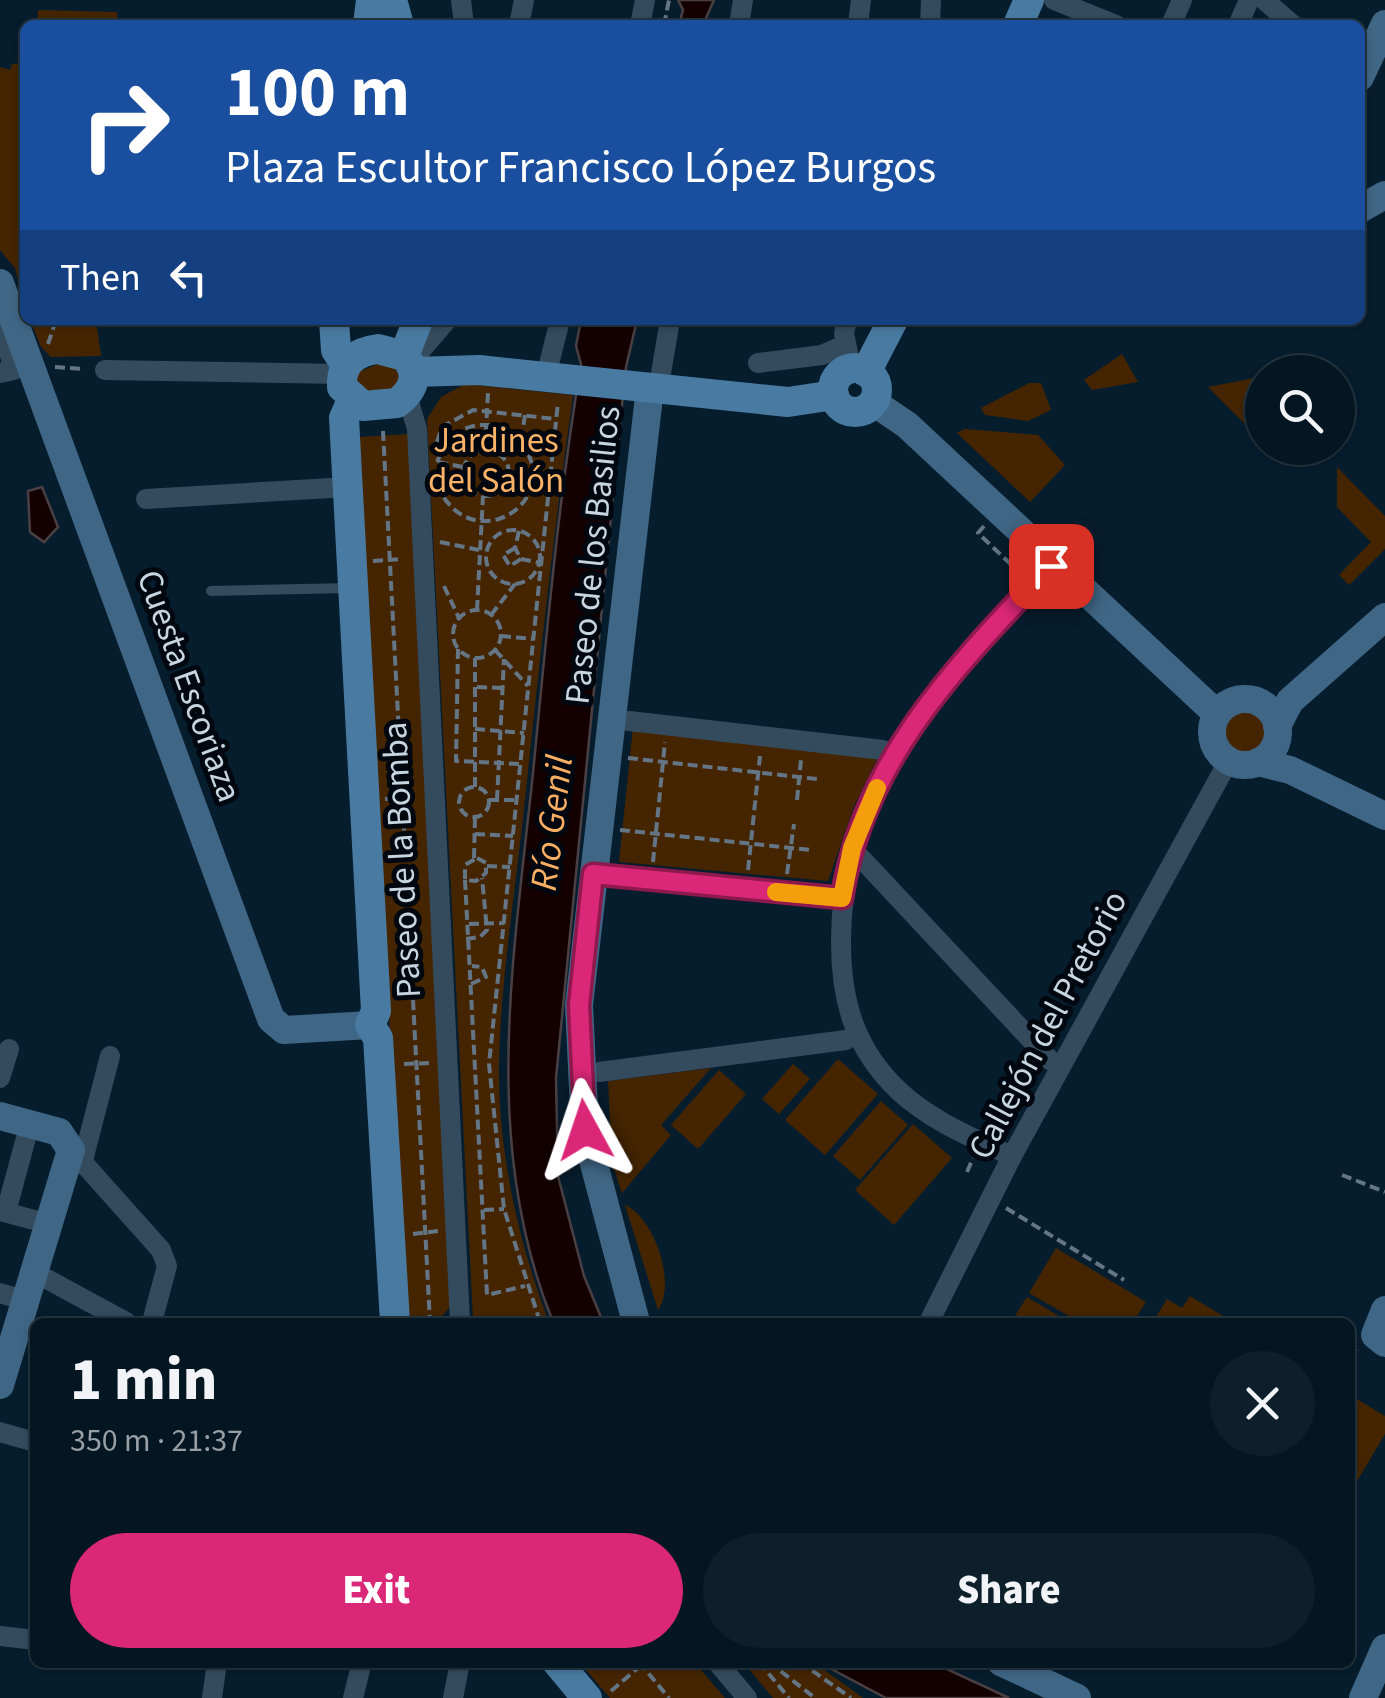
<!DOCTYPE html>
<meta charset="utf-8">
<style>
body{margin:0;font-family:"Source Sans 3",sans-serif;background:#0d1f2a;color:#f1f3f6;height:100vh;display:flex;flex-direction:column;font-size:38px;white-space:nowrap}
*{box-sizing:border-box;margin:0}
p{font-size:32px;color:#979fa5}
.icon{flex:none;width:55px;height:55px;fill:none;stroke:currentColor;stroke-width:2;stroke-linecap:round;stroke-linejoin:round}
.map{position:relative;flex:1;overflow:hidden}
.side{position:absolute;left:30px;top:1318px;width:1325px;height:350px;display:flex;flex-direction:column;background:#041622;border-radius:15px;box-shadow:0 2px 8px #0004,0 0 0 2px #253540}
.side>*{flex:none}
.hud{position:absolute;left:20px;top:20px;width:1345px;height:305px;border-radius:15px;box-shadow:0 2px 8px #0004,0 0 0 2px #253540;background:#1a4fa0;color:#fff;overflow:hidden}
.buttons{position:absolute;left:1245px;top:355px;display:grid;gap:20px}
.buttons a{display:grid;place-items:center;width:110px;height:110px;border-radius:50%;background:#041622;box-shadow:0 2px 8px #0004,0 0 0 2px #253540;font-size:50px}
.pin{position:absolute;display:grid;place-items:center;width:85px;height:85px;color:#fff;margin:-42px;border-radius:20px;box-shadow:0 5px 15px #0006}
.me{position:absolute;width:110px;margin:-55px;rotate:355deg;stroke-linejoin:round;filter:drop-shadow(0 0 8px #0008)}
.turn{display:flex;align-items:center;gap:35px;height:210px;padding:0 40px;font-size:45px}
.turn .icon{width:130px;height:130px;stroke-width:2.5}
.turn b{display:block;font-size:70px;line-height:85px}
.then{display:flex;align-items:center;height:95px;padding:0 40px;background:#0003;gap:20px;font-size:38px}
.round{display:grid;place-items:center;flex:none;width:105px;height:105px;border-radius:52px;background:#0d1f2a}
.headline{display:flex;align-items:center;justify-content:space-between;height:170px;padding:0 40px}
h1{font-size:60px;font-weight:800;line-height:75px}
.primary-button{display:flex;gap:20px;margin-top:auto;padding:20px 40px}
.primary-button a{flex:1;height:115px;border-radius:60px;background:#db2777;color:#fff;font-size:40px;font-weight:800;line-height:115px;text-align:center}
.primary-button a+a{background:#0d1f2a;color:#f1f3f6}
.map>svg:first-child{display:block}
</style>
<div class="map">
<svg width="1385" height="1698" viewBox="0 0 1385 1698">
<rect width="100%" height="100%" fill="#061d2e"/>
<g fill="#452500">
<path d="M38,10L117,12L118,25H37Z"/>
<path d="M25,63V306L15,268L0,250V67L10,70L12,64Z"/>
<path d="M30,320H96L101,356L51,357L41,347Z"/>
<path d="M1122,354L1138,382L1092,390L1084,380Z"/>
<path d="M378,364L394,367L401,377L392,391L367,392L355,381L358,372Z"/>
<path d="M1260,377L1262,380V433L1256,427L1252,431L1208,387Z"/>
<path d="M1029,383H1041L1051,410L1028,421L985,415L981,408Z"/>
<path d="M465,384L573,395C554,530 539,665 525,800C516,887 501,976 499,1064C498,1151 518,1241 549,1322H474L473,1318L427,419L441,397Z"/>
<path d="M965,429L1038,435L1065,465L1030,502L957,433Z"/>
<path d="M409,434L453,1301C444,1319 432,1327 412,1318L404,1306L359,437Z"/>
<path d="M1337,467L1385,516V549L1349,585L1339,575L1371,542L1337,507Z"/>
<circle cx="1246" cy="732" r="24"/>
<path d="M634,717L885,743L854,806L828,881L619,862Z"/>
<path d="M838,1059L878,1094L825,1155L785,1120Z"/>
<path d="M793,1064L810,1079L779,1114L762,1099Z"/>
<path d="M711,1068L661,1125L671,1135L622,1193L612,1163L608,1081Z"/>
<path d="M719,1070L746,1094L698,1149L671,1125Z"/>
<path d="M881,1101L908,1125L860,1180L833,1156Z"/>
<path d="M913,1124L952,1158L894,1225L855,1190Z"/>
<path d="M625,1205C654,1217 677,1284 658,1310Z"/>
<path d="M1056,1248L1146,1302L1133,1322H1079L1029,1293Z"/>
<path d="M1190,1296L1233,1322H1153L1167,1299L1182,1308Z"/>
<path d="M1027,1297L1069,1322H1011Z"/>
<path d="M1350,1395L1385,1416V1434L1353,1488Z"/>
<path d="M580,1663H695L725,1698H610Z"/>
<path d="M744,1663H815L863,1698H773Z"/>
</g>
<g fill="#140000" stroke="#4a4044" stroke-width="2.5">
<path d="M678,0H714L703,25H679L683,10Z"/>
<path d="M581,320H637L626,367L620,424L556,1078L558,1176L584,1276L603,1322H553C479,1140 515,952 534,763C547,630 559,496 581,364L576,346Z"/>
<path d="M42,487L58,527L44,542L30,532L28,491Z"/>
<path d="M820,1663H934L1009,1698H886Z"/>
</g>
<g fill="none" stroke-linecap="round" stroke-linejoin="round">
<path stroke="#4a4044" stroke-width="5" d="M24,155L25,158"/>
<g stroke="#647685" stroke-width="4" stroke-dasharray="10 5" stroke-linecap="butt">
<path d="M664,25L669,0"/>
<path d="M48,344L56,320"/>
<path d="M55,367L85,369"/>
<path d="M525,415L521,441L553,446"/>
<path d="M383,431L430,1322"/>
<path d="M437,442L442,427L473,410L556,419"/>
<path d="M485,448L488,393"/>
<circle cx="486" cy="473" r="23"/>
<path d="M437,462C445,442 459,425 483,425C499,424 514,431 523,445C563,502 475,557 440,491"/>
<path d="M438,462L463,467"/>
<path d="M510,478L549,487"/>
<path d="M984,526L978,533L1022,575"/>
<circle cx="513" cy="557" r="27"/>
<path d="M440,542L479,550"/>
<path d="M515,548L503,555L510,566L521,559L515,548L519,531"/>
<path d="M521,559L541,563"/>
<path d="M373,561L403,559"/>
<path d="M444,586L459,618"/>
<path d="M477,610L483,496"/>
<circle cx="477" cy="634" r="24"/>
<path d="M491,615L515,584"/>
<path d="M501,636L533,639"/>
<path d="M458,649L456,761L521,764"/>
<path d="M495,650L528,686"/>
<path d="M477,687L503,688"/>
<path d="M475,729L524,733"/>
<path d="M628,758L817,779"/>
<path d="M475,787V658"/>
<circle cx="474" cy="802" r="15"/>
<path d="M385,799L415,797"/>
<path d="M489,800H517"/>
<path d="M497,800L504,659"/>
<path d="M797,800L801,760"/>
<path d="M620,830L811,850"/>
<path d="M475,834L513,836"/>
<path d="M474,858L475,817"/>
<path d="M477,858L486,863V873L476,881L465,880V865Z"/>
<path d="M653,862L665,742"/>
<path d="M487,866L510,867"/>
<path d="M748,870L760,756"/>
<path d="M787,874L794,824"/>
<path d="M465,880L487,1295L525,1286"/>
<path d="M469,924L504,923"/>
<path d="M466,939L480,937L487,930L482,878"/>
<path d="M471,984L486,977L482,967L472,966"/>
<path d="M404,1064L429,1063"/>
<path d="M967,1172L973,1158"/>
<path d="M1342,1175L1385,1192"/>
<path d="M1006,1208L1124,1280"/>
<path d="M484,1210L504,1209"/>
<path d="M413,1234L438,1231"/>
<path d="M540,1322L504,1209L489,1064L558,402"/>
<path d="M1350,1363L1358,1350"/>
<path d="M639,1662L669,1698"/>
<path d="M759,1662L789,1698"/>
<path d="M769,1662L815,1698"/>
<path d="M800,1662L851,1698"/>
<path d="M611,1691L645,1662"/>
</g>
<path stroke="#344b5e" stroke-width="10" d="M211,591L350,588"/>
<g stroke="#344b5e" stroke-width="20">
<path d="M461,0L464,25"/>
<path d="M1054,0L1116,25"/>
<path d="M1264,0L1293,25"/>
<path d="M519,25L524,0"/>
<path d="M640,25L645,0"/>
<path d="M739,25L743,0"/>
<path d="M858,25L861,0"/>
<path d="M930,25L931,0"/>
<path d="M1171,25L1182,0"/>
<path d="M1238,25L1249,0"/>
<path d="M0,319L14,370L0,373"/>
<path d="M847,320L844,333L851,368"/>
<path d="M410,363L447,320"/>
<path d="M758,363L822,355L838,348"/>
<path d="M549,364L560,320"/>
<path d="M105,370L342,374"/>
<path d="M661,373L670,320"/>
<path d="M407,395L417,429L460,1322"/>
<path d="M146,499L348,487"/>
<path d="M629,721L883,750"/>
<path d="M861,858L1051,1061"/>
<path d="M593,874L841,898"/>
<path d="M599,1072L846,1040"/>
<path d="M0,1078L9,1049"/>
<path d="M1012,1156C973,1138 933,1122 900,1092C855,1050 841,1002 841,942C840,784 950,667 1056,562"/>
<path d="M70,1160L86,1166L161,1250L167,1266L152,1322"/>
<path d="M82,1164L110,1056"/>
<path d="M0,1211L49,1224"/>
<path d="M6,1212L30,1123"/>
<path d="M34,1272L126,1322"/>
<path d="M0,1293L20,1299"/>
<path d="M929,1322L1012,1156L1229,760"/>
<path d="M0,1432L35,1442"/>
<path d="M0,1636L35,1640"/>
<path d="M717,1662L747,1698"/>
<path d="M212,1698L217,1662"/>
<path d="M353,1698L362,1662"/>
<path d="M453,1698L460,1662"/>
</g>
<g stroke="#406685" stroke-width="28">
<path d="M1360,77L1385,24"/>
<path d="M1360,209L1385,195"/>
<path d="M0,283L271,1019L284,1030L370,1025"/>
<path d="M873,402L907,425L1217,714"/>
<circle cx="1245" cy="732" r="33"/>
<path d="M1277,726L1290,701L1385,617"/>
<path d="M1258,762L1290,770L1385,816"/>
<path d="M0,1116L59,1132L71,1150L0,1385"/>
<path d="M1385,1310L1375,1335L1385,1343"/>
<path d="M636,1322L585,1130L579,1005L650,388"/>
<path d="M1001,1662L1077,1698"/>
<path d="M1363,1698L1385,1648"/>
</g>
<g stroke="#497ba2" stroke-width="30">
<path d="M392,0L399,25"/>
<path d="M368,25L371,0"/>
<path d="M1018,25L1029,0"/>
<path d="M334,320L336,350L345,364"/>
<path d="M378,349L404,356C420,373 415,389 397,403L363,406L342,387C341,362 355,352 378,349Z"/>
<path d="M404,356L418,320"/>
<circle cx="855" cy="390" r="22"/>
<path d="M414,372L479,370L788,402L834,395"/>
<path d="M866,372L893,320"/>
<path d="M352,400L344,418L376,1011L370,1025L378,1038L395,1322"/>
<path d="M557,1662L587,1698"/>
</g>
</g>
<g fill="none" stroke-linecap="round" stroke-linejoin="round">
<defs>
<path id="route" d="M585,1130L579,1005L593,874L842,898C863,759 959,663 1051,566"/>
</defs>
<use href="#route" stroke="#8e194d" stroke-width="25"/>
<use href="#route" stroke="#db2777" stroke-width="18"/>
<path stroke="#f59e0b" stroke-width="18" d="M776,892L842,898L852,848L877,788"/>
</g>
<g text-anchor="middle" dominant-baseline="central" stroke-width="10" stroke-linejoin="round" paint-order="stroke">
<g font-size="35" fill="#fcb267" stroke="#01070e">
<text x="496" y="441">Jardines<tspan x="496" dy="40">del Salón</tspan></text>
</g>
<g font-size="35" fill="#c7d5e1" stroke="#01070e">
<text transform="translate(593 555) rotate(-84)">Paseo de los Basilios</text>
<text transform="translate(189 686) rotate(70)">Cuesta Escoriaza</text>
<text transform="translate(402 860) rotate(-93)">Paseo de la Bomba</text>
<text transform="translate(1048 1025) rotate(-62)">Callejón del Pretorio</text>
</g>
<g font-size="38" font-style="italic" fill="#f8af63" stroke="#01070e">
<text transform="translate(552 823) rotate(-83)">Río Genil</text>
</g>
</g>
</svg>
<div class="buttons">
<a><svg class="icon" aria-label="search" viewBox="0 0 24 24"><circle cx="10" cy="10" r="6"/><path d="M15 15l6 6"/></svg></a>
</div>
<div class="pin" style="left:1051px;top:566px;background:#d93025"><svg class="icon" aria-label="arrive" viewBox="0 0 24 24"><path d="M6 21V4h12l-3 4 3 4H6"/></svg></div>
<svg class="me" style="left:585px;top:1130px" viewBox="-20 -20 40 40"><path d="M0-17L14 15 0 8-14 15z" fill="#db2777" stroke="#fff" stroke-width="4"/></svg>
<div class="hud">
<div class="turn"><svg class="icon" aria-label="right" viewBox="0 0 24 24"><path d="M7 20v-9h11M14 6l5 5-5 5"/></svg><div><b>100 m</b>Plaza Escultor Francisco López Burgos</div></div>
<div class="then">Then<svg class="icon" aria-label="left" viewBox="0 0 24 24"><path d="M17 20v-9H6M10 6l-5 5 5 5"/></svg></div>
</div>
<section class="side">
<div class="headline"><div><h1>1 min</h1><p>350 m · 21:37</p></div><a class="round"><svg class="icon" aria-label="close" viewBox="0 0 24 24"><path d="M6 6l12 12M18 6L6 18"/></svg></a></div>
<div class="primary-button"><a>Exit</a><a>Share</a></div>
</section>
</div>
